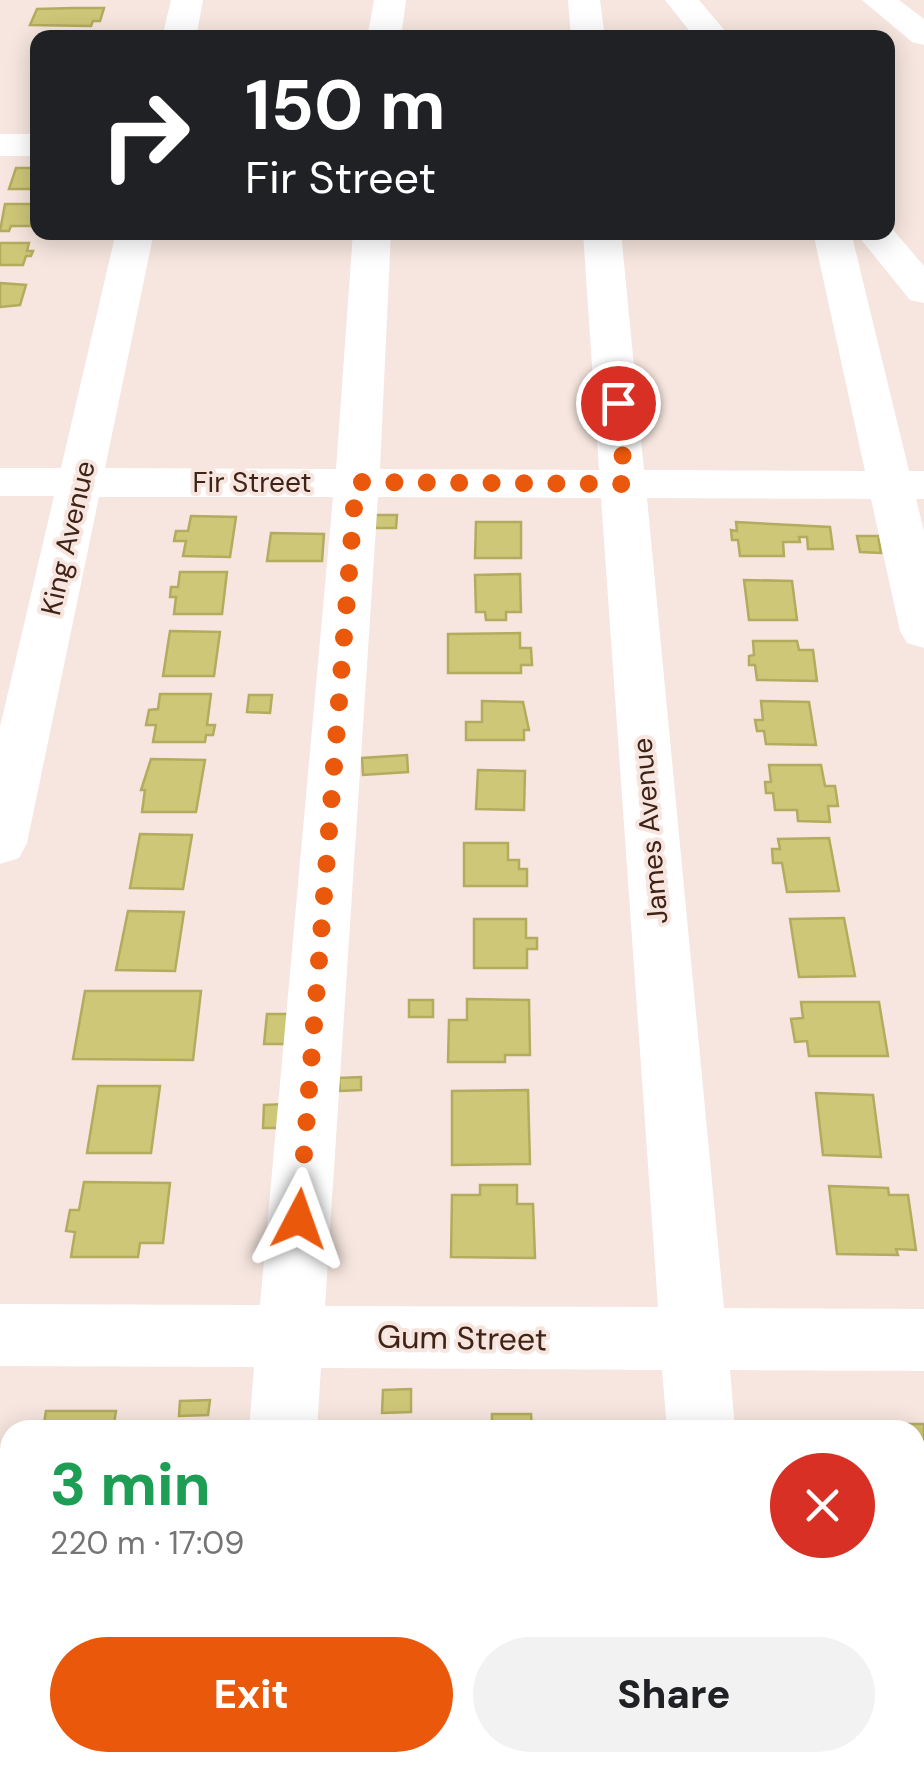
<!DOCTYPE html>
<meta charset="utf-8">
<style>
body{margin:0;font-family:"DM Sans",sans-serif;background:#f2f2f2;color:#202124;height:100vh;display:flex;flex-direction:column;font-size:38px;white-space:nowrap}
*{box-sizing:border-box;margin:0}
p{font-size:32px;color:#757577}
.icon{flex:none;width:55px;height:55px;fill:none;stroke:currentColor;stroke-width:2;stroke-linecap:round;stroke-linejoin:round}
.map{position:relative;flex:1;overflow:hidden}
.sheet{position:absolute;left:0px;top:1420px;width:925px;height:352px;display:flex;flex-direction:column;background:#fff;border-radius:30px 30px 0 0;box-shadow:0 5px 25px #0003}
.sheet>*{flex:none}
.hud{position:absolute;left:30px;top:30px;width:865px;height:210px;border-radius:20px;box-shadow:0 5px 25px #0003;background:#202124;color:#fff;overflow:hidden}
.pin{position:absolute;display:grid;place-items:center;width:85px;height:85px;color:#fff;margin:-42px;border:5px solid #fff;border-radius:50%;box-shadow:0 2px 10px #0007}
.me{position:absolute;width:110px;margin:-55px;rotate:4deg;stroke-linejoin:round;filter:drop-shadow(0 0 8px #0008)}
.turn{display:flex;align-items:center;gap:35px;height:210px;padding:0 50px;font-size:45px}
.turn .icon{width:130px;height:130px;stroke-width:2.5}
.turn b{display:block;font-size:70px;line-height:85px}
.round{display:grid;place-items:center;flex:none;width:105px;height:105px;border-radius:52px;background:#f2f2f2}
.head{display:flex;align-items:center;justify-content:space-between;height:170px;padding:0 50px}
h1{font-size:60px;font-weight:800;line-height:75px;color:#1e9e55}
.action{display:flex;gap:20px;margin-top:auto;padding:20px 50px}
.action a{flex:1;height:115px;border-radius:60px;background:#ea580c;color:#fff;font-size:40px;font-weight:800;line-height:115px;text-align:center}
.action a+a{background:#f2f2f2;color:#202124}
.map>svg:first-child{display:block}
</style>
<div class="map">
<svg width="924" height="1771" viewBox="0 0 924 1771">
<rect width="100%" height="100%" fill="#f6e6df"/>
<g fill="#cec778" stroke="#b3ab5e" stroke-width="2.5">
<path d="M74,8H104L100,21H93L91,26L30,25L37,9Z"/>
<path d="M16,168H38V189H9Z"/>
<path d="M5,204H38L33,226H11L9,231H0Z"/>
<path d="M0,243H29L27,251H33L31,256H26L23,265H0Z"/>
<path d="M0,283L26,285L20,305L0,307Z"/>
<path d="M375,515H397L396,528H375Z"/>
<path d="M191,516L236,517L230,557L183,556L186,541H174L176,531H188Z"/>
<path d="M476,522H521V558H475Z"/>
<path d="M736,522L830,527L833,549H808L807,537H799L800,542H783L784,556H740L738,540H732L731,530L737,531Z"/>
<path d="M271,533L324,534L322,561H267Z"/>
<path d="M857,536H878L881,553L860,552Z"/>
<path d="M180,572H227L222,614H174L176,597H170L171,587H178Z"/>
<path d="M520,574L521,612H506V620H486L485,612H476L475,575Z"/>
<path d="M744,580L792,581L797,620H749Z"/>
<path d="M170,631L220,632L214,676H163Z"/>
<path d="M520,633V648H531L532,665H521V673H448V634Z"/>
<path d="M753,641H797L799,650H813L817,681L757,680L755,665H749V656L754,655Z"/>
<path d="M160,694H211L207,725H215L213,735H206L205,742H153L156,725H146L149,710L158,709Z"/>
<path d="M249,695H272L270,713L247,712Z"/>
<path d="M482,701L523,702L529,730H524V740H466V722H482Z"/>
<path d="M761,701L809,702L816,745L766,744L764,731H757L755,720H763Z"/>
<path d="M407,755L408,772L363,775L362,758Z"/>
<path d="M151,759L205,760L196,812H142L145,790H141Z"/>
<path d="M769,765H821L825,786H835L838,806H828L830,822L798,821L797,810H775L773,793H766L765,782H771Z"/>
<path d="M478,770L525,771L524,810L476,809Z"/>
<path d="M140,834L192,835L183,889L130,888Z"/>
<path d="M829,838L839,891L787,892L782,863H773L772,849H780L778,839Z"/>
<path d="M464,843H508V860H519V869H527V886H464Z"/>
<path d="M128,911L184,912L175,971L116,970Z"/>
<path d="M844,918L855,976L799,977L790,919Z"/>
<path d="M474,919H526V938H537V949H527V968H474Z"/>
<path d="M85,991H201L193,1060L73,1059Z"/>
<path d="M467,999L529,1000L530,1055H505V1062H448L449,1020H467Z"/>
<rect x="409" y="1000" width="24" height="17"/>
<path d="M801,1002H879L888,1056H809L807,1041L795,1042L791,1019L803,1018Z"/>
<path d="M267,1014H292L290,1044H264Z"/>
<path d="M361,1077V1090L340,1091L339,1078Z"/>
<path d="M98,1086H160L151,1153H87Z"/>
<path d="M528,1090L530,1164L452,1165V1091Z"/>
<path d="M816,1093L873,1095L881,1157L823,1155Z"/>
<path d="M285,1104L284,1128H263L264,1105Z"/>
<path d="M84,1182L170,1183L163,1243H140L138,1257H71L75,1232L66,1231L70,1210H79Z"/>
<path d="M480,1185H517V1204H533L535,1258L451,1257L452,1195H480Z"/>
<path d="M829,1186L888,1188L889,1195H908L916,1250L896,1249L898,1255L837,1254Z"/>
<path d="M411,1389V1412L382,1413L383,1390Z"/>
<path d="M210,1400L208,1415L179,1416L180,1401Z"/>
<path d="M46,1411H116L113,1430H43Z"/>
<path d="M492,1414H531L532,1429L539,1430H485L492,1429Z"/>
<path d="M866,1424H924V1503H915V1430H867Z"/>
<rect x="915" y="1543" width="9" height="89"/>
<path d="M1,1574H10V1618L0,1617Z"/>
<path d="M915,1669H924V1771H910L909,1762H915Z"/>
<path d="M3,1677H10V1762H94V1766H68L67,1771H0Z"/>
<path d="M144,1762H216L215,1771H143Z"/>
<path d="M326,1762H388V1767H325Z"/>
<rect x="472" y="1762" width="73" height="9"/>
</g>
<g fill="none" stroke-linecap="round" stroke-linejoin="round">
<g fill="#fff" fill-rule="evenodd">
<path d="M171,0H203L196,38H162Z"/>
<path d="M374,0H406L401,38H367Z"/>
<path d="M568,0H600L605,38H571Z"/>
<path d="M665,0H699L731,38H695Z"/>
<path d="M862,0H899L924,19V45L912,42Z"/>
<rect x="0" y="134" width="38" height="22"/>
<path d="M888,224L924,266V303L910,300L855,232H888Z"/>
<path d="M116,232H154L105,468L336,469L353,232H391L380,469L599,470L583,232H621L644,470L865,471L813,232H851L909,471H924V499H916L924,531V648L907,643L900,631L871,499L647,498L724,1308L924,1309V1371L730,1370L735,1430H667L662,1370L321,1368L317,1430H249L254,1367L0,1366V1304L260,1305L333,497H99L27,843L19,858L0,864V727L54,496H0V468H61ZM378,497L601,498L658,1307L325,1306Z"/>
<path d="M221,1762H298V1771H220Z"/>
<path d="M690,1762H767L768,1771H690Z"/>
</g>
</g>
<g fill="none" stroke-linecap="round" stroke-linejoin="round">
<path stroke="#ea580c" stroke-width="18" stroke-dasharray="0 32.4" d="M299,1219L356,482L625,484L618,403"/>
</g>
<g text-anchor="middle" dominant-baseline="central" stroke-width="8" stroke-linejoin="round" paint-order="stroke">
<g font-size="28" fill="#402316" stroke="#f6e6df">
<text x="252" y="482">Fir Street</text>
<text transform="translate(68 538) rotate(-77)">King Avenue</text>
<text transform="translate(650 831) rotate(-95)">James Avenue</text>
</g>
<g font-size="32" fill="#402316" stroke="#f6e6df">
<text transform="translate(462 1338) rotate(1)">Gum Street</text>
</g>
</g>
</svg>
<div class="pin" style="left:618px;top:403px;background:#d93025"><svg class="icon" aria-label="arrive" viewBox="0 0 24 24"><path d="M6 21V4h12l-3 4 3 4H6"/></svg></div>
<svg class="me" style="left:299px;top:1219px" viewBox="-20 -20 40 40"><path d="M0-17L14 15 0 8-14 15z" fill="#ea580c" stroke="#fff" stroke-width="4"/></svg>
<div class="hud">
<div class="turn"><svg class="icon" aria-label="right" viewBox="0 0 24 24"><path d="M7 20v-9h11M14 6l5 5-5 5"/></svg><div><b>150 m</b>Fir Street</div></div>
</div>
<section class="sheet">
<div class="head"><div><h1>3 min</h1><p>220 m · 17:09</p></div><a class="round" style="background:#d93025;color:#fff"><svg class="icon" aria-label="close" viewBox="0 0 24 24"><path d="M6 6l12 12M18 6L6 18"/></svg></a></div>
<div class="action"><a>Exit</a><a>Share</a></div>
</section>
</div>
